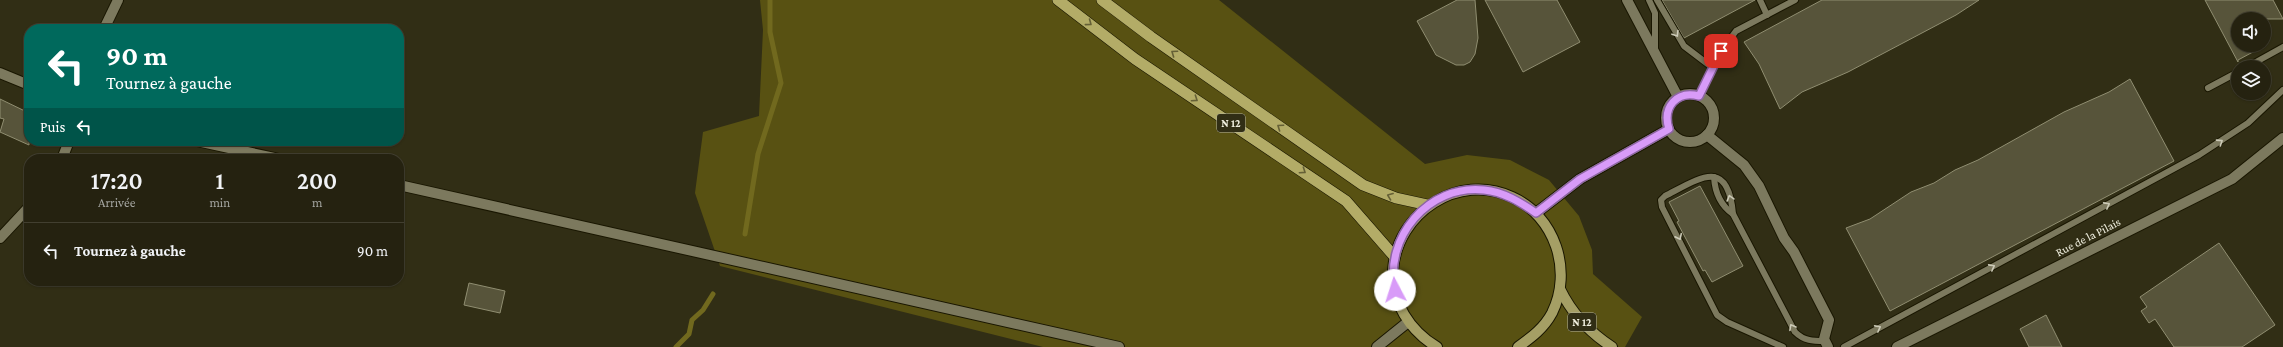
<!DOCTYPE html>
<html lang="fr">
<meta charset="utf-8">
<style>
body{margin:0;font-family:"Crimson Pro",serif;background:#312f1e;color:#f1f3f6;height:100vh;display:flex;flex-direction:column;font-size:15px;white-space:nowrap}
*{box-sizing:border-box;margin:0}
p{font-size:13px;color:#a3a49f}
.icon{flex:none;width:22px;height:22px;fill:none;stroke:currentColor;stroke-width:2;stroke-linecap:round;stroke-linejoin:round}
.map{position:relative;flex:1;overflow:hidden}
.drawer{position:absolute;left:24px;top:154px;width:380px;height:132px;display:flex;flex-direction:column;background:#252210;border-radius:16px;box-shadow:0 1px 3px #0004,0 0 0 1px #423f30}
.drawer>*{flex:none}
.hud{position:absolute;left:24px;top:24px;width:380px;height:122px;border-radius:16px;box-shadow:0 1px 3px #0004,0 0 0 1px #423f30;background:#00695c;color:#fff;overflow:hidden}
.fabs{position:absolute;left:2231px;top:12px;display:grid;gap:8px}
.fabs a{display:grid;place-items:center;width:40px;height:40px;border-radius:50%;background:#252210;box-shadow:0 1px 3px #0004,0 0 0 1px #423f30;font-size:20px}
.pin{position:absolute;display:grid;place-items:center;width:34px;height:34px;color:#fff;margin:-17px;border-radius:8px;box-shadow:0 2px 6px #0006}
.me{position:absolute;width:44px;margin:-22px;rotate:355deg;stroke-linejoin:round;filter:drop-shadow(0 0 3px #0008)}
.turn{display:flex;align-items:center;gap:14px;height:84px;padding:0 16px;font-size:18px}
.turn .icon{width:52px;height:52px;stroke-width:2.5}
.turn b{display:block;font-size:28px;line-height:34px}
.then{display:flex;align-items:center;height:38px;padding:0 16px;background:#0003;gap:8px;font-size:15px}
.eta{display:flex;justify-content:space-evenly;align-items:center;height:68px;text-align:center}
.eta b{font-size:24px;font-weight:600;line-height:28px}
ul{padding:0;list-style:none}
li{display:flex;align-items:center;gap:12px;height:56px;padding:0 16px;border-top:1px solid #423f30}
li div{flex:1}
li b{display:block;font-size:15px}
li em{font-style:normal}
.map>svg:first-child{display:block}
</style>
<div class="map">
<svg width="2283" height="347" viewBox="0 0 2283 347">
<rect width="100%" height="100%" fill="#312e15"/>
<path fill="#585112" d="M760,0H1219L1425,164L1467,155L1510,160L1549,180L1579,216L1592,250L1593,274L1642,317L1625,347H1043L720,266L695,193L703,132L759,116L763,30Z"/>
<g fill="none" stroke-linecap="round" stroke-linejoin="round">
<g stroke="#71691e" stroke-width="5">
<path d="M745,234L758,154L781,83L770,32V0"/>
<path d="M676,347L689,334L692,320L703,310L713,294"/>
</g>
</g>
<g fill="#57543a" stroke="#908e71">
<path d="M1457,0H1475L1478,38L1475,54L1470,62L1464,65H1456L1436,55L1417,21Z"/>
<path d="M1485,0H1557L1580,42L1523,72Z"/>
<path d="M1662,0H1755L1684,38Z"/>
<path d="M1822,0H1979L1956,15L1848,72L1802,92L1780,109L1759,64L1744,42Z"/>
<path d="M2205,0H2273L2283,19H2238V45H2266L2238,60V62Z"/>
<path d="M2130,79L2174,161L1890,311L1846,228L1870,219L1911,192L1934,183L1955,170L1978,160L2064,112L2109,92Z"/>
<path d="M0,99L29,113V145L0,132L4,119L0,118Z"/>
<path d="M1700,186L1743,266L1712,282L1705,270L1703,271L1677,222L1679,221L1669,202Z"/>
<path d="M2219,243L2275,325L2242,347H2174L2155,319L2149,323L2141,311L2147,307L2140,297Z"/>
<path d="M469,283L505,291L500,313L464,305Z"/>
<path d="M2046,315L2062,347H2029L2020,329Z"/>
</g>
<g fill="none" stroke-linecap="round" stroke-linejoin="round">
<defs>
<g id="service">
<path d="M1649,0L1655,13V50"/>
<path d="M1657,0L1684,46L1713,68"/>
<path d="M1760,0L1767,15"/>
<path d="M2247,67L2283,47"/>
<path d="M2208,88L2238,72"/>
<path d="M1699,96L1721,51L1736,31L1795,0"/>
<path d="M1714,177C1715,193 1720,205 1733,214"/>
<path d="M1783,347L1727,322L1717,315L1662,207L1661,200L1665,196C1700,178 1728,157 1733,214L1795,332C1804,341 1813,341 1825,341"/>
<path d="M1844,347L2199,155L2248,123L2283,90"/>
</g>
<g id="minor">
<path d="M1627,0L1678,97"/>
<path d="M104,29L118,0"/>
<circle cx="1690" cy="118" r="24"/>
<path d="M1707,135L1744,165L1759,186L1784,238L1794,252L1829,320L1824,339L1828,347"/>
<path d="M62,159L69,141"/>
<path d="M1536,213L1580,179L1669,129"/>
<path d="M0,238L29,207"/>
<path d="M1897,347L2232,179L2283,138"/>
</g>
<g id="secondary">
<path d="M0,73L29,85"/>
<path d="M197,141L279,159"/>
<path d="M399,185L1119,347"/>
<path d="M1377,347L1408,322"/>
</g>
<g id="primary">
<path d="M1560,289C1572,314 1589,332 1612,347"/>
<path d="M1437,347C1410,331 1391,302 1393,270C1397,213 1458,172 1512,197C1555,216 1573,271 1552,313C1544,328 1532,337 1518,347"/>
</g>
<g id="trunk">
<path d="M1058,0L1135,59L1346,201L1394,256"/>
<path d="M1102,0L1151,37L1363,185L1396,198L1428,205"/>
</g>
</defs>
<use href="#service" stroke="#191601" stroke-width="8"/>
<use href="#minor" stroke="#191601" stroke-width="12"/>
<use href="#secondary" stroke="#191601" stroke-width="12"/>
<use href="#primary" stroke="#191601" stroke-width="12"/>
<use href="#trunk" stroke="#191601" stroke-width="12"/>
<use href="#service" stroke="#7c795e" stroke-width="6"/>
<use href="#minor" stroke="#7c795e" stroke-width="10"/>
<use href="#secondary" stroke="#7c795e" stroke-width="10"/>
<use href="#primary" stroke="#a59f65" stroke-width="10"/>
<use href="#trunk" stroke="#b3ac67" stroke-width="11"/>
</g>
<defs><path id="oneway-chevron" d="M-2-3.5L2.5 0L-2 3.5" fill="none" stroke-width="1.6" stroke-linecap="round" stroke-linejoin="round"/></defs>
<g stroke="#656036">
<use href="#oneway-chevron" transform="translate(1089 23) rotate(37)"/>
<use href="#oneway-chevron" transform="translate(1174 53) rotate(-145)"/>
<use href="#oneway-chevron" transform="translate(1195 99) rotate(34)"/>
<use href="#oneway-chevron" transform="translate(1280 127) rotate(-145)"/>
<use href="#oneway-chevron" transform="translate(1303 171) rotate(34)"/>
<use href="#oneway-chevron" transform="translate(1390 196) rotate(-159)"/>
</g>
<g stroke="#cccab7">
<use href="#oneway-chevron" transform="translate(1676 34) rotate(58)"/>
<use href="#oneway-chevron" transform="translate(2220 142) rotate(-33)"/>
<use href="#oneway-chevron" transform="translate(1730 198) rotate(-106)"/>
<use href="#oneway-chevron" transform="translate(2107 205) rotate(-28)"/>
<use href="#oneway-chevron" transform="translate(1679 237) rotate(64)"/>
<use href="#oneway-chevron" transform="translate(1992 267) rotate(-28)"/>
<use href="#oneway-chevron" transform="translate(1792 327) rotate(-119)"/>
<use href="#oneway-chevron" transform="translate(1878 328) rotate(-28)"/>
</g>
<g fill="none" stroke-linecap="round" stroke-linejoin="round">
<defs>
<path id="route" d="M1395,290C1384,238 1428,184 1484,190C1504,192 1520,202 1536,213L1580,179L1669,129C1662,107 1677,90 1699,96L1721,51"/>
</defs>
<use href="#route" stroke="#8c65a1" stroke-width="10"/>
<use href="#route" stroke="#d89bf8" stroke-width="7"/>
</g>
<g text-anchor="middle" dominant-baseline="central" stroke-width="4" stroke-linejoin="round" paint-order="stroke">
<g fill="#312e15" stroke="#b5b4a1" stroke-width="1">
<rect x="1217" y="114" width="28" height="18" rx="3"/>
<rect x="1568" y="313" width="28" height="18" rx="3"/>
</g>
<g font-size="11" font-weight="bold" fill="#eeeddd">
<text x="1231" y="123">N 12</text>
<text x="1582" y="322">N 12</text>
</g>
<g font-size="12" fill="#eeeddd" stroke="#312e15">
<text transform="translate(2088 237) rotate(-27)">Rue de la Pilais</text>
</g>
</g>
</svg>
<div class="fabs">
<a><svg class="icon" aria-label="sound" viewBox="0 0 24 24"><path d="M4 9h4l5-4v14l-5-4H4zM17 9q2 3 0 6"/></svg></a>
<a><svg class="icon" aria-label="layers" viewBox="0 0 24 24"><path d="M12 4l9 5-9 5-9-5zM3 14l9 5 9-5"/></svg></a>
</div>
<div class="pin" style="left:1721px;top:51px;background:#d93025"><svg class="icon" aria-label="arrive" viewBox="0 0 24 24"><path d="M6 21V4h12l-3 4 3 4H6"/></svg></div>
<svg class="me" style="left:1395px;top:290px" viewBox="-20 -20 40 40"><circle r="19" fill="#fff"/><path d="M0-13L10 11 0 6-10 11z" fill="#d89bf8"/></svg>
<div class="hud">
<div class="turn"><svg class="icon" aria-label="left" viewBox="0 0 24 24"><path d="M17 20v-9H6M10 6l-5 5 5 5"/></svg><div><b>90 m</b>Tournez à gauche</div></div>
<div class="then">Puis<svg class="icon" aria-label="left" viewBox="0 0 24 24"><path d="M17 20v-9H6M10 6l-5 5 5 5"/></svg></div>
</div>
<section class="drawer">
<div class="eta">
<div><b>17:20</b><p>Arrivée</p></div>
<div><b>1</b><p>min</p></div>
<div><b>200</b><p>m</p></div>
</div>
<ul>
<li><svg class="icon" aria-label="left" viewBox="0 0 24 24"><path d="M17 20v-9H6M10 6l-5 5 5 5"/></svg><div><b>Tournez à gauche</b></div><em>90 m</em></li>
</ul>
</section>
</div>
